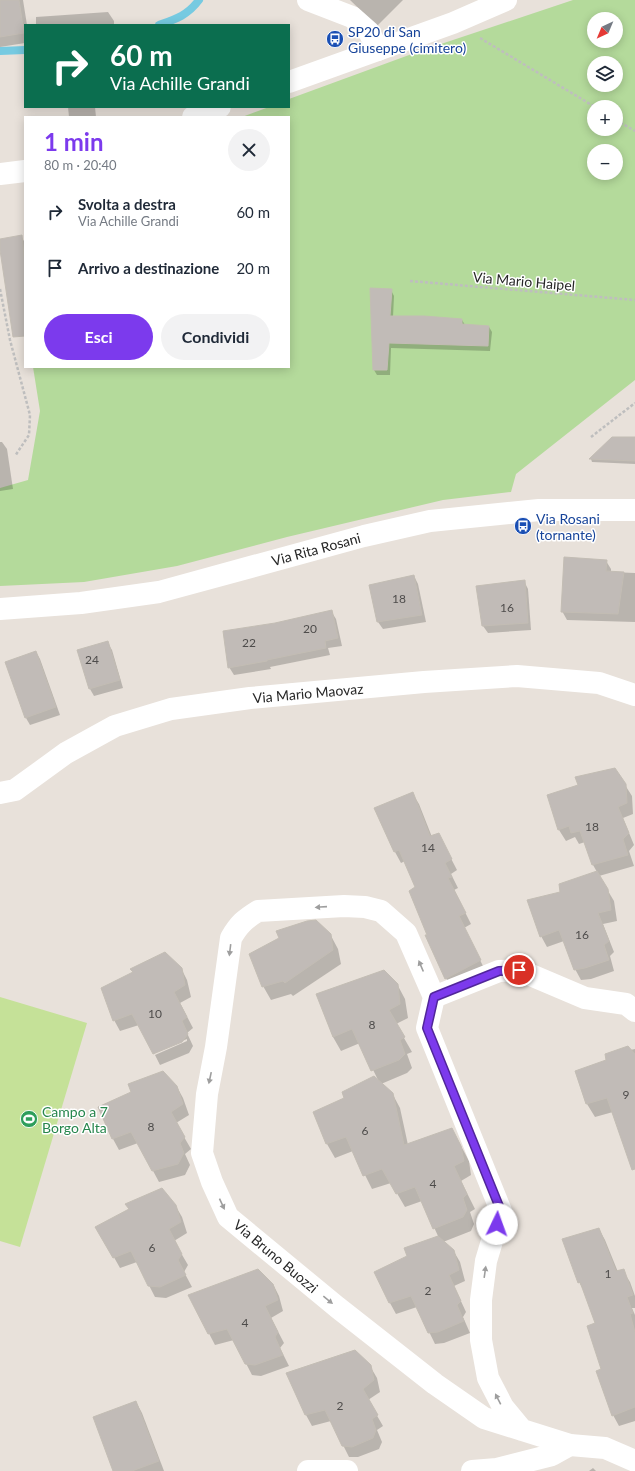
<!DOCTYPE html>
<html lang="it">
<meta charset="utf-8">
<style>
body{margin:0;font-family:Lato,sans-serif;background:#f2f2f3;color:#1f2937;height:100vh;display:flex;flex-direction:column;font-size:15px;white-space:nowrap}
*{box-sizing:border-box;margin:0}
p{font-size:13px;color:#747a83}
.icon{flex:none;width:22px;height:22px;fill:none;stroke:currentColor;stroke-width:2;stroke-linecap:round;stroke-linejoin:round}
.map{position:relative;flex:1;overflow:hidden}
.details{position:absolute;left:24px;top:116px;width:266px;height:252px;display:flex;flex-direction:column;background:#fff;border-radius:0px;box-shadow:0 2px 10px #0003}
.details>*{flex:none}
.guide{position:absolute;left:24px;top:24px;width:266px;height:84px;border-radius:0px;box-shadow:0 2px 10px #0003;background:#0b6e4f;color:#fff;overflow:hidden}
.needle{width:26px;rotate:224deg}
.fabs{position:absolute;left:587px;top:12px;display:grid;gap:8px}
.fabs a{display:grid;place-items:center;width:36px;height:36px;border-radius:50%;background:#fff;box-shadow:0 2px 10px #0003;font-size:20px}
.pin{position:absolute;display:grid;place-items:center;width:34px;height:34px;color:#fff;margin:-17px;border:2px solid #fff;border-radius:50%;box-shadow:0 1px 4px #0007}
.me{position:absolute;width:44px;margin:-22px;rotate:3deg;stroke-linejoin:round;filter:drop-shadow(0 0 3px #0008)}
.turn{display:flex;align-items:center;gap:14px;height:84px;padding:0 20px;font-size:18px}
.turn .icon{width:52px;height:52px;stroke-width:2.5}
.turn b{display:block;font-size:28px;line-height:34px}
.round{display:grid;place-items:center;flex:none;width:42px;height:42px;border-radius:21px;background:#f2f2f3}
.overview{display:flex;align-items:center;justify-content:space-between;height:68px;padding:0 20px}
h1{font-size:24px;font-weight:700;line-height:30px;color:#7c3aed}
.primary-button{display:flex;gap:8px;margin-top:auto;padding:8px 20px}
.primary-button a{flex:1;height:46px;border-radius:24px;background:#7c3aed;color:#fff;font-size:16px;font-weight:700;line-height:46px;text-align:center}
.primary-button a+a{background:#f2f2f3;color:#1f2937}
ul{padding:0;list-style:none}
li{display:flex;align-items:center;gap:12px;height:56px;padding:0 20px}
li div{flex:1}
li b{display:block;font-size:15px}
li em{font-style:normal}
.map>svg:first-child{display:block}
</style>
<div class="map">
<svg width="635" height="1471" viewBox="0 0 635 1471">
<rect width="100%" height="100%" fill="#e8e1da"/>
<path fill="#b4da9b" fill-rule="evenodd" d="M573,0H635V380L516,474L511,492L443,500L287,537L177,566L84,582L0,586V488L28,480L40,411L33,367H289V117H242L269,107H289V99L420,51ZM594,19H616V41H594ZM594,63H616V85H594ZM594,107H616V129H594ZM594,151H616V173H594Z"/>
<path fill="#c5e198" d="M0,997L87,1023L20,1247L0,1241Z"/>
<g fill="#0003">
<path d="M0,0H23L27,25H25V43L0,47Z"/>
<path d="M350,0H403L377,26Z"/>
<path d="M108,12L114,21V25H36V17Z"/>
<path d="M68,107H95L96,117H69Z"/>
<path d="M21,236L25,243V325L0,244V240Z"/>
<path d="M391,290L394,296L393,317L462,320L465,325L489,327L492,332L490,351L391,348L390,375H377L374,370Z"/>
<path d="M613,438H635V464L592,462L591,459Z"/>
<path d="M0,442H2L7,449L13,489L0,491Z"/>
<path d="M606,561L611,569V572L635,573V622L567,620L562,611Z"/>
<path d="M414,576L418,584L426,622L383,629L378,622Z"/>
<path d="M524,581L528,589L531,630L488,633L483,626Z"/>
<path d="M331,611L336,619L342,646L328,648L330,655L270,667L271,669L234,675L229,667L275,624Z"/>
<path d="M107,642L112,650L123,688L94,696L90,689L78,651Z"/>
<path d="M36,652L40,659L60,715L30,725L26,718Z"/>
<path d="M625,785L632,796L633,814L623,818L634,845L629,851L634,866L599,876L614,901L617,921L603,924L614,952L610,956L614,971L591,979L581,980L575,969L564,941L547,947L541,936L561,892L597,872L593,865L585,842L579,844L575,837L566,841L559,830L549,795Z"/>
<path d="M412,793L419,804L432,837L444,845L457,870L451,874L458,888L454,890L471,924L464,928L486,972L452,989L446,978L428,935L416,888L405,861L401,863L395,852L376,809Z"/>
<path d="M330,934L338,949L341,964L293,996L291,994L271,1000L263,986Z"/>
<path d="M181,968L187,980L191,997L180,1003L193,1028L187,1033L193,1046L189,1053L160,1065L155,1055L187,1041V1039L154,1053L139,1025L120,1031L114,1020Z"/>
<path d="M397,984L405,999L408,1018L396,1024L412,1052L407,1054L412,1068L407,1073L381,1084L392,1093L400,1108L408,1145L452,1129L469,1161L471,1175L461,1181L475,1209L470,1212L474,1224L471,1231L443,1242L453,1250L460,1262L465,1281L454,1286L466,1312L463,1317L470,1333L444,1343L435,1344L417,1307L396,1314L390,1303L408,1257L438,1236L422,1201L405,1207L391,1183L372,1189L353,1151L335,1158L327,1144L314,1113L345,1098L378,1080L360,1043L341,1051L333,1037L317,994Z"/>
<path d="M635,1049V1150L613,1112L595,1117L587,1104L608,1061L630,1050Z"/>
<path d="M177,1087L183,1098L189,1115L176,1123L191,1149L185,1154L190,1165L185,1175L159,1182L138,1143L119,1150L113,1139L133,1092Z"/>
<path d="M175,1205L182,1217L187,1233L174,1241L188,1265L184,1272L192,1287L166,1298L155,1297L137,1262L120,1268L97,1227Z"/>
<path d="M599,1229L605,1240L618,1272L623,1271L630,1282L635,1296V1308H632L635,1315V1421L619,1426L613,1415L602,1369L597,1324L584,1291L579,1282Z"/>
<path d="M273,1284L279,1296L283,1311L271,1318L284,1343L280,1348L289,1366L261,1376L252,1375L234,1340L215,1345L189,1295Z"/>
<path d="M370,1366L377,1378L380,1392L368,1400L383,1426L377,1430L382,1442L379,1449L358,1457H349L331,1421L312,1426L306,1415Z"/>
<path d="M136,1402L142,1413L164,1471H114Z"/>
<path d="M593,1468L596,1471H589Z"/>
</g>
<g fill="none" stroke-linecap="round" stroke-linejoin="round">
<g stroke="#76cae1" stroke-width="8">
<path d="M159,25C176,19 188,15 199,0"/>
<path d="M0,51L25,50"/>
</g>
</g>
<g fill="#c1bbb7" stroke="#c3bdb4">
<path d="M0,0H19L24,33L0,37Z"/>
<path d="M22,235L25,264V336L13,337L0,250V239Z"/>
<path d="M370,288L392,289L390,316H424L462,319V324L489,326L488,346L389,343L387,370H373Z"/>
<path d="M612,437H635V461L589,459Z"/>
<path d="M564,557L607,560L606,571L624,572L618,614L561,612Z"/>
<path d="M414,575L422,615L377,622L369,585Z"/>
<path d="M525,580L528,623L482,626L476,586Z"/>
<path d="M332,610L338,638L325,641L326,648L267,660V661L228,668L223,631L275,623Z"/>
<path d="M108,641L120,680L89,689L77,650Z"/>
<path d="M36,651L56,707L25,718L5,662Z"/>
<path d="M615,768L626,784L627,803L618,807L629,833L623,839L628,855L592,865L580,831L571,833L569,826L558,830L547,795L578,785L575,777Z"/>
<path d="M413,792L430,836L439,833L452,859L445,863L452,877L448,878L466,913L459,916L481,960L445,979L425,935H427L409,891L415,887L399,850L394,852L374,808Z"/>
<path d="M597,871L608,889L611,910L598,913L609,941L604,945L609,960L585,968L574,970L559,930L540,937L527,900L560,892L559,884Z"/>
<path d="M316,920L331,934L333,950L285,983L283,981L262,987L249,954L279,938L276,931L307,921Z"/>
<path d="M165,952L182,968L185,985L174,992L187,1017L182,1021L188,1034L182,1042L153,1054L132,1014L113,1021L101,988L133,972L130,969Z"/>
<path d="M384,970L398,984L400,1004L389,1010L405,1037L400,1040L405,1054L399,1060L371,1071L352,1029L333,1037L316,994Z"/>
<path d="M628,1046L635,1054V1169L632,1170L607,1098L586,1104L575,1071L606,1060L605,1054Z"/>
<path d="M163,1071L177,1086L183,1104L171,1112L185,1137L180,1143L184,1153L178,1164L152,1171L131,1132L112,1139L98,1107L131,1092L128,1084Z"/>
<path d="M374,1076L393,1093L404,1145L452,1128L461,1146L464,1161L454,1166L467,1194L463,1198L467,1210L463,1217L433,1229L415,1187L396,1194L382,1169L363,1176L346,1137L326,1144L313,1112L344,1098L342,1092Z"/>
<path d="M162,1188L176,1205L181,1222L169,1229L182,1254L178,1260L186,1275L160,1287L148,1286L131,1251L113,1258L95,1227L129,1209L125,1204Z"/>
<path d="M599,1228L616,1271L624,1269L633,1295L627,1297L633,1313L630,1314L635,1332V1407L612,1416L596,1371L601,1369L587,1326L595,1323L580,1282L578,1283L562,1239Z"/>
<path d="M438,1236L454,1250L459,1270L449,1275L461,1301L457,1305L464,1321L438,1332L428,1333L411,1296L389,1303L374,1272L407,1256L404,1248Z"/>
<path d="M258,1269L273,1284L278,1300L265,1306L278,1332L275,1337L283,1355L255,1365L245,1364L227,1329L208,1334L188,1295Z"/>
<path d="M355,1350L371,1365L374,1380L363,1389L378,1415L372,1419L376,1430L373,1438L352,1447L342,1446L325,1410L305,1415L286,1373Z"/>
<path d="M136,1401L159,1461L132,1471H113L93,1417Z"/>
</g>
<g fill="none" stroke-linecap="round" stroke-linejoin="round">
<g stroke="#bebebe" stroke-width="2.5" stroke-dasharray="3 2" stroke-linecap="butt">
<path d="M480,38L595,107"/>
<path d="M616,120L635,131"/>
<path d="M410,281L635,300"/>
<path d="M0,289L10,340L30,415L29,435L15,456"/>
<path d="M591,437L635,403"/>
</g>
<g stroke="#fff" stroke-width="22">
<path d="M308,0L352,17L369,32L378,50"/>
<path d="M0,609L81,603L159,592L364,536L430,521L539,510H635"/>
<path d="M0,793L15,790L66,753L115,726L171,709L250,698L424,682L517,676L599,683L635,695"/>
<path d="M434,997L499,971L519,970L585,998L626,1004L635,1011"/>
<path d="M522,1430L503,1407L488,1378L481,1340V1300L486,1261L501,1211L427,1028L434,997L406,933L381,911L365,907L344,906L258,911C245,919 239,924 231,938L216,1047L207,1094L202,1153L212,1182L228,1217L337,1307L435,1384L484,1418L570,1445L605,1448L635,1461"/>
<path d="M308,1471H347"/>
<path d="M472,1471L497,1469L552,1455L570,1445"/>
</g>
<g stroke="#fff" stroke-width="22">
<path d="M289,82L453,23L506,0"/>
<path d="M193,117L220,107"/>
<path d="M0,174L25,171"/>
</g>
</g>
<defs><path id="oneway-solid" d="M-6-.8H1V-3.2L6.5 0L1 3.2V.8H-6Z"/></defs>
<g fill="#9e9e9e">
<use href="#oneway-solid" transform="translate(321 907) rotate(176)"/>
<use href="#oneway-solid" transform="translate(230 950) rotate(97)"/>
<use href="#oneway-solid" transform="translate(421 966) rotate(-113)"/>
<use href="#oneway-solid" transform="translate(210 1078) rotate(102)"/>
<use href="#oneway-solid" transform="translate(222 1204) rotate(65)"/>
<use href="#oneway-solid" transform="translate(485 1272) rotate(-82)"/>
<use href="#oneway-solid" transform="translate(328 1300) rotate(39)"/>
<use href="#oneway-solid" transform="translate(498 1399) rotate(-117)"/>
</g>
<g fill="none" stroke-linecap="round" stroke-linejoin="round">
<defs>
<path id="route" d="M497,1224L501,1211L427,1028L434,997L499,971L519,970"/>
</defs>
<use href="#route" stroke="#51269a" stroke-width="10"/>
<use href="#route" stroke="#7c3aed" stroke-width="7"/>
</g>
<defs>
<symbol id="bus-disc" viewBox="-11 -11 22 22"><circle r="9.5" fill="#1a4fb4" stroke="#fff"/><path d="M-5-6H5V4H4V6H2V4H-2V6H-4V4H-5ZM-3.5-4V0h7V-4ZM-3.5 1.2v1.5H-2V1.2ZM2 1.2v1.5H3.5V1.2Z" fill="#fff"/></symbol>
<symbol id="stadium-disc" viewBox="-11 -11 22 22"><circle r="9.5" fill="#2e9e5b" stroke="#fff"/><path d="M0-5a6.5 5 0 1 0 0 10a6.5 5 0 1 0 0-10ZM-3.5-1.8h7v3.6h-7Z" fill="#fff"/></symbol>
</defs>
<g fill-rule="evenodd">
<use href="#bus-disc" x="325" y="29" width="20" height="20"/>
<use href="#bus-disc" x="513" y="516" width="20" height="20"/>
<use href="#stadium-disc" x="19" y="1109" width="20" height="20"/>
</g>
<g text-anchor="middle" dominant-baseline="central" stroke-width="3" stroke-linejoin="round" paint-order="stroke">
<g font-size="12" fill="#4e4c4b">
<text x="399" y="598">18</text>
<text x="507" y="607">16</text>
<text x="310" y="628">20</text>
<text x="249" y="642">22</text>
<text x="92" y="659">24</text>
<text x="592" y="826">18</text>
<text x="428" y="847">14</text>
<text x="582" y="934">16</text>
<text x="155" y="1013">10</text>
<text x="372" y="1024">8</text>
<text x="626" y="1094">9</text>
<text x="151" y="1126">8</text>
<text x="365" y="1130">6</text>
<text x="433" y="1183">4</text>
<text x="152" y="1247">6</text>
<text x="608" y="1273">1</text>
<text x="428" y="1290">2</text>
<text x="245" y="1322">4</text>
<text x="340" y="1405">2</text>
</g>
<g font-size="14" fill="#164399" stroke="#fff" text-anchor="start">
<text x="348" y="31">SP20 di San<tspan x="348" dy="16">Giuseppe (cimitero)</tspan></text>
<text x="536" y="518">Via Rosani<tspan x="536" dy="16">(tornante)</tspan></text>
</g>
<g font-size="14" fill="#272727" stroke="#fff">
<text transform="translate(524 281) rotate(5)">Via Mario Haipel</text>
<text transform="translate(316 549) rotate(-15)">Via Rita Rosani</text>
<text transform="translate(308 693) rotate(-5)">Via Mario Maovaz</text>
<text transform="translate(276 1256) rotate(40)">Via Bruno Buozzi</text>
</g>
<g font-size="14" fill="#27864d" stroke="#fff" text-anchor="start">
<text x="42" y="1111">Campo a 7<tspan x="42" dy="16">Borgo Alta</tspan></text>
</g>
</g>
</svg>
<div class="fabs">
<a><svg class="needle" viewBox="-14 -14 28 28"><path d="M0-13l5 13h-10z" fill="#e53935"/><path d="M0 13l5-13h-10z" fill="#747a83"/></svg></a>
<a><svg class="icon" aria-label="layers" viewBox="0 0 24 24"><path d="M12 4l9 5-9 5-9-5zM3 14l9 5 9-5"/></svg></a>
<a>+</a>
<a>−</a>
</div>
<div class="pin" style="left:519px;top:970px;background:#d93025"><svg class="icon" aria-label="arrive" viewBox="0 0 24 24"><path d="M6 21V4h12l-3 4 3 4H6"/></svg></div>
<svg class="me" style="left:497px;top:1224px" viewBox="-20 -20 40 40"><circle r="19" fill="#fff"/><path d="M0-13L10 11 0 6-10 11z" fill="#7c3aed"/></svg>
<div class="guide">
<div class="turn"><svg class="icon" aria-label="right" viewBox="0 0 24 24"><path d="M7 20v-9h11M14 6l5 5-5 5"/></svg><div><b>60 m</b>Via Achille Grandi</div></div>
</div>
<section class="details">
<div class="overview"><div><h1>1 min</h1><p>80 m · 20:40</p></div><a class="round"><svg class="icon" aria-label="close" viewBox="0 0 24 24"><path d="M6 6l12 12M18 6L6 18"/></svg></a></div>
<ul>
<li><svg class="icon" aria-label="right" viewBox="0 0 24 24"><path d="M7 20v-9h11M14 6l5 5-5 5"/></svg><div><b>Svolta a destra</b><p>Via Achille Grandi</p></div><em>60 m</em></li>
<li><svg class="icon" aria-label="arrive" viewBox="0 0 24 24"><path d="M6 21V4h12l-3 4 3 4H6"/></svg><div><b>Arrivo a destinazione</b></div><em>20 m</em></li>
</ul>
<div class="primary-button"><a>Esci</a><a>Condividi</a></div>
</section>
</div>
